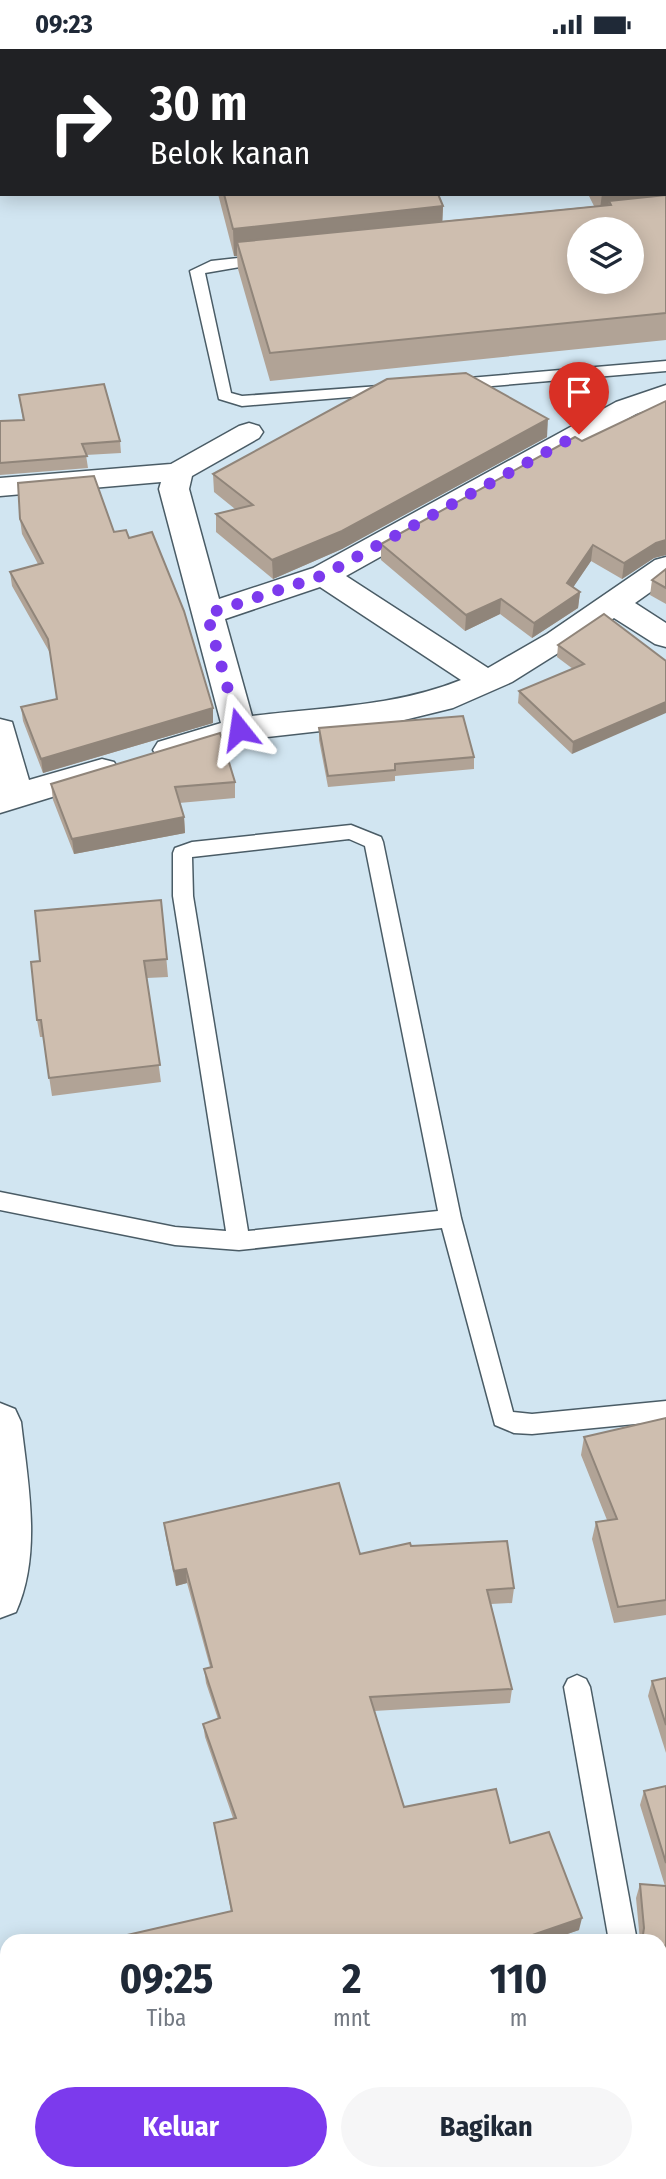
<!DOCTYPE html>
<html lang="id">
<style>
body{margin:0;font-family:"Fira Sans Condensed",sans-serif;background:#f6f6f7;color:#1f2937;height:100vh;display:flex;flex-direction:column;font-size:26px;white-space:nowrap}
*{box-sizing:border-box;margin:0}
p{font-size:23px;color:#747a83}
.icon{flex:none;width:38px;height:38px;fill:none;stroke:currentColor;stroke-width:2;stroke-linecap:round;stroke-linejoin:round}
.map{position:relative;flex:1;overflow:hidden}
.panel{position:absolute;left:0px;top:1885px;width:667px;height:247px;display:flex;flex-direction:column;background:#fff;border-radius:21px 21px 0 0;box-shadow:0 4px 18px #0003}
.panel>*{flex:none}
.hud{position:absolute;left:0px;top:0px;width:667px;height:147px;box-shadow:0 4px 18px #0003;background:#202124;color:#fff;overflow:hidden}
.buttons{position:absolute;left:567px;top:168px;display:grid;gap:14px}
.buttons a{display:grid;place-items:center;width:77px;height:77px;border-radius:50%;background:#fff;box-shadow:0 4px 18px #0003;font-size:35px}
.pin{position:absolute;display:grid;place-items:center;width:60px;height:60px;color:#fff;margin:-72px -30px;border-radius:50% 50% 50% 0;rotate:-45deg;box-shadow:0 0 7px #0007}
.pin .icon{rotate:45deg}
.me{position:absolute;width:77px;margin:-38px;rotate:345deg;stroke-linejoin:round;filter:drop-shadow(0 0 5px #0008)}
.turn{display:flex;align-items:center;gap:24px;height:147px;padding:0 35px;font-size:32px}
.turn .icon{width:91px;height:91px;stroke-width:2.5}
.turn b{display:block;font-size:49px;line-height:60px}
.eta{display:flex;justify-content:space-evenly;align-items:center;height:119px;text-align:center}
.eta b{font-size:42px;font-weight:700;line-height:49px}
.action{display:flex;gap:14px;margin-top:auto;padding:14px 35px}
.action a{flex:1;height:80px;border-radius:42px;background:#7c3aed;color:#fff;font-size:28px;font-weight:700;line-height:80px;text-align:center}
.action a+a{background:#f6f6f7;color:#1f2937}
.status{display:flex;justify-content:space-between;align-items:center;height:49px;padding:0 35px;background:#fff;direction:ltr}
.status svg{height:19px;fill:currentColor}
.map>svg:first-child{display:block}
</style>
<div class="status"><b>09:23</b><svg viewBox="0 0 49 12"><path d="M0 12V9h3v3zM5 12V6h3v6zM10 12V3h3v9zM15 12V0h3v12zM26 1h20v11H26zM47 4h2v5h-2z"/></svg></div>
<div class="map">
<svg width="666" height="2130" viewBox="0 0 666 2130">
<rect width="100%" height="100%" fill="#d1e5f1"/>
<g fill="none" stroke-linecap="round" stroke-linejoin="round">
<defs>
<g id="service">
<path d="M264,206L271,210L269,213L205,224L231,344L242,347L393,336L401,341L398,344L242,357L219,350L190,222L211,212Z"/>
<path d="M666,312V322L457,340L449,335L457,330Z"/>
<path d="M351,776L381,788L383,793L461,1169L513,1363L532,1365L666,1352V1372L532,1385L514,1384L495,1376L442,1179L239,1201L175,1196L0,1161V1143L175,1178L226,1182L173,847V804L175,799L192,793ZM349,790L365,797L438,1162L248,1182L193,847L192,808Z"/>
<path d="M577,1626L586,1630L590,1638L637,1892H609L564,1638L568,1630Z"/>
<path d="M496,2124H525L528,2130H498Z"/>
<rect x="575" y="2124" width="30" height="6"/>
</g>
<g id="minor">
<path d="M666,336V354L636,365L346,527L488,619L547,585L655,511L666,508V532L635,554L666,574V598L655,595L614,569L512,633L453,659L392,674L241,691L170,712L158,709L153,701L158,693L221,674L159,440L161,433L0,447V429L171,415L239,377L249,374L259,377L263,383L259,389L192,427L189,440L219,550L313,519L616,353ZM320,538L461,631C394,658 323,658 252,667L225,570Z"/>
<path d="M0,670L12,673L29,731L102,710L114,713L119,721L114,729L0,764Z"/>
</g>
<g id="tertiary">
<path d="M0,1354L15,1360L21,1373C28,1434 42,1505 16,1563L0,1569Z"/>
<path d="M666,1957V2009L660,2010V1958Z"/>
<path d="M120,2124H191L188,2130H118Z"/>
</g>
</defs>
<use href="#service" stroke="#4a5c66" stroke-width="3"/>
<use href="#minor" stroke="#4a5c66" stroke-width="3"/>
<use href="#tertiary" stroke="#4a5c66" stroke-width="3"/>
<use href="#service" fill="#fff" fill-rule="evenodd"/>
<use href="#minor" fill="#fff" fill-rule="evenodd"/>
<use href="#tertiary" fill="#fff" fill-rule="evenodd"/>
</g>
<g fill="#b1a396">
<path d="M666,27V291L270,332L238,220L237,207H234L218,145H438L443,157L442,172L594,157L588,145H665Z"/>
<path d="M19,346L120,392L121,404L86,406L88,419L0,426V372L23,371Z"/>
<path d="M666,352V506L654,509L622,530L591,512L573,538L580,543L578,559L532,589L500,565L465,582L381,511V495L582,392Z"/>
<path d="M547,388L342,500L273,530L216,483V465L235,460L214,443L213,425Z"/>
<path d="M20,470L114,483L129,489L213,659V674L43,724L23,672L21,658L57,650L50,604L12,537L10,523L38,515L22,485Z"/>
<path d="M666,520V555L650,546L652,531Z"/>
<path d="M604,565L572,705L518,654L519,642L573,620L557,608L558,596Z"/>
<path d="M319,679L474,708V720L395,727V732L328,738L319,691Z"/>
<path d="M235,733V749L179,754L184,768L185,784L74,805L53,751L51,735Z"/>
<path d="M161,851L168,928L147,929L161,1033L52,1047L43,988H40L37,971L40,912Z"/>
<path d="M666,1369V1566L614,1574L592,1490L596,1473L607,1471L581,1406L584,1388Z"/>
<path d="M164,1474L360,1505L411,1497L514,1539L512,1554L491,1555L512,1640L510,1654L374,1662L404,1758L510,1794L579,1881L547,1892H101L231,1862L216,1786L214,1774L233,1769L205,1688L203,1675L218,1670L206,1634L204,1620L210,1618L187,1534L176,1537L166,1489Z"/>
<path d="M666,1629V1704L648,1647L652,1632Z"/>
<path d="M666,1737V1909H660V1892H640L636,1849L640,1835L665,1837L640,1756L644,1742Z"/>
</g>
<g fill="#90857a">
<rect x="0" y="75" width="2" height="29"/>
<path d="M665,133H666V159L609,152L608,166L599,167L602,145H665Z"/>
<path d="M443,157L442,184L237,193V207H234L233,180Z"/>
<path d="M548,370L547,388L342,500L273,530L272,511Z"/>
<path d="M666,491V506L654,509L622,530L624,514L656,494Z"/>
<path d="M593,496L591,512L566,549L567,534Z"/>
<path d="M580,543L578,559L532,589L534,574Z"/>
<path d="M501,550L500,565L465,582L466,566Z"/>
<path d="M666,653V664L572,705L573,693Z"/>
<path d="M213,659V674L43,724L41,710Z"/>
<path d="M184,768L185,784L74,805L72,790Z"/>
<path d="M186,1520L187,1534L176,1537L174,1522Z"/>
<path d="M582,1869L579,1881L547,1892H515Z"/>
</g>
<g fill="#cebeaf" stroke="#90857a" stroke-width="2" fill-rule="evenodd">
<path d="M0,0H11V2H2V75H0Z"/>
<path d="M150,0H649L650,2H151Z"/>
<path d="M665,25L666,27V133H665Z"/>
<path d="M224,145H438L443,157L233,180Z"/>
<path d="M666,146V264L270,304L237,193L611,156L609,152ZM579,180H632V233H579Z"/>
<path d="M466,324L548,370L342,482L272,511L216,465L253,456L213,425L387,330Z"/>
<path d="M104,335L120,392L82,395L87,407L0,414V372L24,371L19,346Z"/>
<path d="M666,352V491L656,494L624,514L593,496L567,534L580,543L534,574L501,550L466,566L381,495L575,388L582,392Z"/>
<path d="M94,427L114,483L126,481L129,489L152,483L184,562L213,659L41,710L21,658L57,650L48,590L10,523L43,514L20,470L18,434Z"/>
<path d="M666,520V539L652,531Z"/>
<path d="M604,565L666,612V653L573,693L519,642L584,615L558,596Z"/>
<path d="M463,667L474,708L395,715V721L328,727L319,679Z"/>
<path d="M220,684L235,733L175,738L184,768L72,790L51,735Z"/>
<path d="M161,851L167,910L144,912L160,1016L49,1029L41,971H37L31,913L40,912L35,862Z"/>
<path d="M666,1369V1551L618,1558L596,1473L617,1470L584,1388Z"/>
<path d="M339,1434L360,1505L410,1494L411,1497L507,1492L514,1539L487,1541L512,1640L370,1648L404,1758L496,1740L510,1794L549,1783L582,1869L515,1892H423V1890L413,1892H101L232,1862L214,1774L236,1769L203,1675L220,1669L204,1620L212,1618L186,1520L174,1522L164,1474Z"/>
<path d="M666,1629V1676L652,1632Z"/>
<path d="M666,1737V1814L644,1742Z"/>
<path d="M640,1835L666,1837V1897L660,1896V1892H642L644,1879Z"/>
<path d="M447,2124H497L498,2130H449Z"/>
</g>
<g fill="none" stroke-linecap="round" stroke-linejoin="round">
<path stroke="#7c3aed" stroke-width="12" stroke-dasharray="0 21.6" d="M239,680L207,565L324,526L579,385"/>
</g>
</svg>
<div class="buttons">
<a><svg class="icon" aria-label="layers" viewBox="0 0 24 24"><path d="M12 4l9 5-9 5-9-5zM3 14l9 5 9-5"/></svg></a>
</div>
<div class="pin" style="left:579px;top:385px;background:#d93025"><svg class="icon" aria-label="arrive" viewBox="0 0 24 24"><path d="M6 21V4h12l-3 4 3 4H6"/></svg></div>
<svg class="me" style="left:239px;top:680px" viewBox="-20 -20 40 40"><path d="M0-17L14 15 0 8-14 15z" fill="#7c3aed" stroke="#fff" stroke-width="4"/></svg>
<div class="hud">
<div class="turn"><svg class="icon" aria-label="right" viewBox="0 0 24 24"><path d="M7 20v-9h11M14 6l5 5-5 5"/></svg><div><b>30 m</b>Belok kanan</div></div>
</div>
<section class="panel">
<div class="eta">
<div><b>09:25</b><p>Tiba</p></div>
<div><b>2</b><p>mnt</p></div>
<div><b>110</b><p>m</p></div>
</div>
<div class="action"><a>Keluar</a><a>Bagikan</a></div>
</section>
</div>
